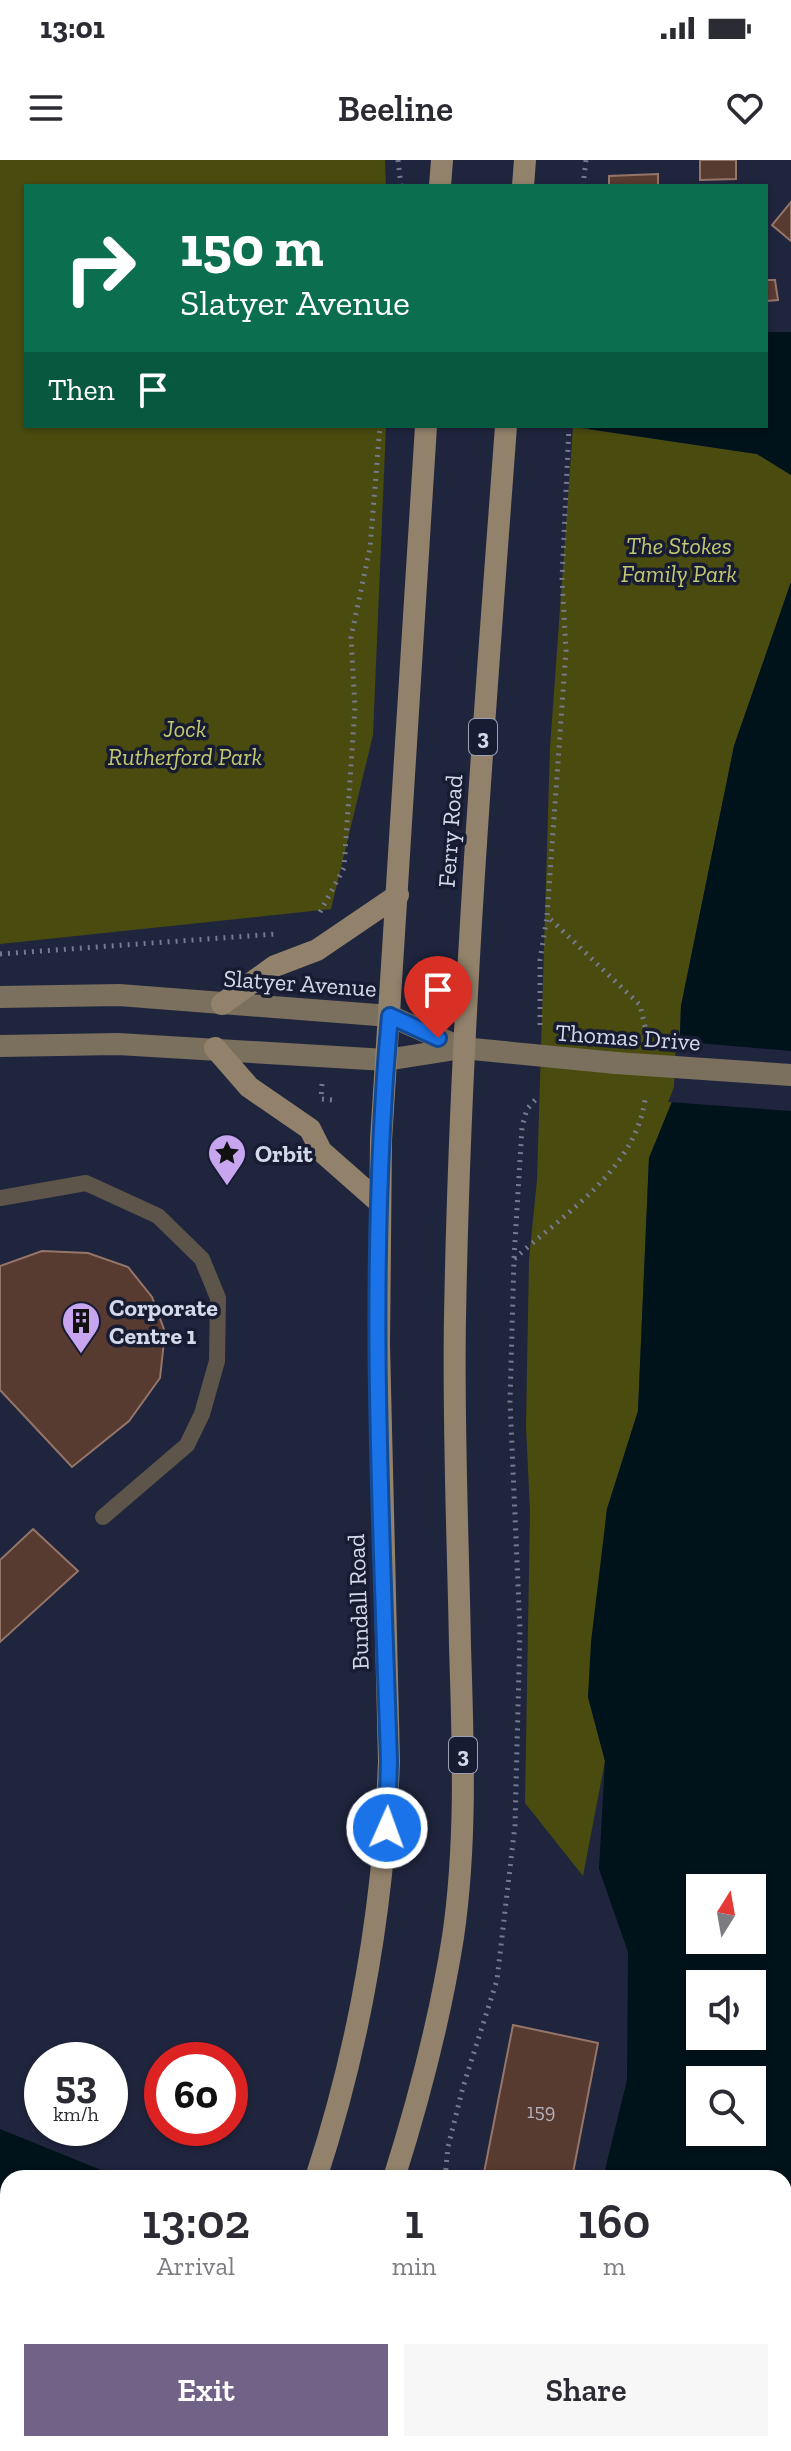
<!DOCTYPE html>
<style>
body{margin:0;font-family:"Zilla Slab",serif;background:#f7f7f7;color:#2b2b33;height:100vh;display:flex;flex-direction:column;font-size:30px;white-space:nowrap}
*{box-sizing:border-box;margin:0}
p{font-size:26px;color:#7c7c81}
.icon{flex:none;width:44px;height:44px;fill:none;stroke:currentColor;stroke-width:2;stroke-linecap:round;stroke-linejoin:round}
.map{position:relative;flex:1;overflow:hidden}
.side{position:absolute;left:0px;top:2010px;width:792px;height:282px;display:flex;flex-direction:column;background:#fff;border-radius:24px 24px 0 0;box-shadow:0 2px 6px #0004}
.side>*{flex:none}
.hud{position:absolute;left:24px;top:24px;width:744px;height:244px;border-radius:0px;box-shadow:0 2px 6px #0004;background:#0b6e4f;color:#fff;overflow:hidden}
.needle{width:52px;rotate:11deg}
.controls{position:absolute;left:686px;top:1714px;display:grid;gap:16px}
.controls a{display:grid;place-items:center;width:80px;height:80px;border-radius:0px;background:#fff;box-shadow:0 2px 6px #0004;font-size:40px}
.speed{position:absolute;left:24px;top:1882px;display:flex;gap:16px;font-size:40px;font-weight:700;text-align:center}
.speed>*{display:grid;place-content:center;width:104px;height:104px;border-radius:50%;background:#fff;box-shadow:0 2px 6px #0004;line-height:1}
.speed small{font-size:20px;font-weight:400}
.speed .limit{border:12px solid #d22;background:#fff;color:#111}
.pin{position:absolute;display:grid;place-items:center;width:68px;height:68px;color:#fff;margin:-82px -34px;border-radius:50% 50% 50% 0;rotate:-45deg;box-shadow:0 0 8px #0007}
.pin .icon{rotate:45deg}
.me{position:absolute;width:88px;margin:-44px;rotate:2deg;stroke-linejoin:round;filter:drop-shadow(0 0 6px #0008)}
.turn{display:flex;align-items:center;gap:28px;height:168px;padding:0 24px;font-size:36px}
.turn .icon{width:104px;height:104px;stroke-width:2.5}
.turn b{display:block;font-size:56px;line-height:68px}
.then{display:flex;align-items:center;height:76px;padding:0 24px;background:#0003;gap:16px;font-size:30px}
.eta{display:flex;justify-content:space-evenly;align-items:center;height:136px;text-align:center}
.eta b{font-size:48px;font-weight:600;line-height:56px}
.button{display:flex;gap:16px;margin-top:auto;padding:16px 24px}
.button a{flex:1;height:92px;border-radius:0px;background:#716288;color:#fff;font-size:32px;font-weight:600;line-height:92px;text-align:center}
.button a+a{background:#f7f7f7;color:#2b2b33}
.status{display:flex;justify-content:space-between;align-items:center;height:56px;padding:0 40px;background:#fff;direction:ltr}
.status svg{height:22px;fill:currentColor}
header{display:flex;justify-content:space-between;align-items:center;height:104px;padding:0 24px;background:#fff;font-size:36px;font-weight:600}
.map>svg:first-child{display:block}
</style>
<div class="status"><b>13:01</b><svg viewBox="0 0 49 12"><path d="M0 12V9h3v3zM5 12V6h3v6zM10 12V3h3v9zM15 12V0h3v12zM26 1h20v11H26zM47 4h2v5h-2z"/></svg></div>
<header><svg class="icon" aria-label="menu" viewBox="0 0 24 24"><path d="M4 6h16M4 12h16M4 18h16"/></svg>Beeline<svg class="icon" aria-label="heart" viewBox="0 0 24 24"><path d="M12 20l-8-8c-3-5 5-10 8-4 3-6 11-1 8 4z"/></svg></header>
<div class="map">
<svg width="791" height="2291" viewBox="0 0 791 2291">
<rect width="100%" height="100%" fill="#20253e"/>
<g fill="#4a4b0f">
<path d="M0,0H385L386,26H26V266H386L373,575L331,749L0,784Z"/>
<path d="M573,267L757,294L791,315V422L734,586L681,846L678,927L649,998L638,1251L607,1349L588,1537L605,1601L583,1716L525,1643L530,1352L526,1266L529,1099L537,1020L550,588Z"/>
</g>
<g fill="#00121a" fill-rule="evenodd">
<path d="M766,172H791V315L757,294L589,269L590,266H766Z"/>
<path d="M791,422V2291H293L277,2284H784V2018H603L627,1920L628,1792L599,1709L605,1601L588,1537L591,1482L607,1349L638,1251L649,998L678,927L681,846L734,586ZM700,1728H752V1780H700ZM700,1824H752V1876H700ZM700,1920H752V1972H700Z"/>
<path d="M0,1969L121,2018H8V2212L0,2209Z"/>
</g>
<path fill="#20253e" d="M676,881L791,891V951L668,942L674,927Z"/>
<g fill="#573a30" stroke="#967569" stroke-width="2">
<path d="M700,0H736V19L700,20Z"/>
<path d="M658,14V26H609V16Z"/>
<path d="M791,42V81L772,65Z"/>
<path d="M766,120H775L778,140L766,141Z"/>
<path d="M42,1091L88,1093L128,1107L152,1137L165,1172L160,1218L129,1261L72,1307L0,1230V1106Z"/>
<path d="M33,1369L78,1411L0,1482V1400Z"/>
<path d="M513,1865L598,1883L572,2018H483Z"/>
<path d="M0,2261L8,2264V2284H42L39,2291H0Z"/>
</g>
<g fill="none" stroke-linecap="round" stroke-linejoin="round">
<g stroke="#757a8f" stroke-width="5" stroke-dasharray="2 6" stroke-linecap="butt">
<path d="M398,0L401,26"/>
<path d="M583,26L586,0"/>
<path d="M569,266L562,419L566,490L547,756L640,845L648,879"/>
<path d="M320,752L344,708L355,547L351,477L370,388L380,266"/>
<path d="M0,794L276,774"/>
<path d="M540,865V800L547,757"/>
<path d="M322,924L321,939L333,940"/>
<path d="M514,1098L522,967L527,949L536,939"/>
<path d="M445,2018L448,1987L463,1927L497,1820L515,1665L520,1470L510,1241L514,1099C563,1055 635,1010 645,940"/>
<path d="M356,2291L359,2284"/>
</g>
<path stroke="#5d554a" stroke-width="16" d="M0,1038L86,1023L158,1056L202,1099L218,1138L217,1201L202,1254L187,1285L103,1357"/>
<g stroke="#7b6f5d" stroke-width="22">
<path d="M0,837L119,835L390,856L462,888"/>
<path d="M0,886L118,884L386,900L462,888L616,903"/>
</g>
<g stroke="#92826b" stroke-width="22">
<path d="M440,26L442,0"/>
<path d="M523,26L525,0"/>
<path d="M222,844L275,806L317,790L398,735"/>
<path d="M215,888L249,927L310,969L321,991L380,1043"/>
<path d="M316,2018C361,1881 384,1745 389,1601L379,1185L381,980L426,266"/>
<path d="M394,2018C419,1939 440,1859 453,1777C467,1681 463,1583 460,1486C458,1377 453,1267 455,1158C460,860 484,563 506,266"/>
<path d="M211,2291L214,2284"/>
<path d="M290,2291L293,2284"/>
</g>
<path stroke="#7b6f5d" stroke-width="22" d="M616,903L791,915"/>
</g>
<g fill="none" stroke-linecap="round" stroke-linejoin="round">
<defs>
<path id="route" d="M387,1668L389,1601C381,1354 367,1103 390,856L438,878"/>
</defs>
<use href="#route" stroke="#114b97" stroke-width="20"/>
<use href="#route" stroke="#1a73e8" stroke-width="14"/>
</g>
<defs>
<symbol id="sight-pin" viewBox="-11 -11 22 30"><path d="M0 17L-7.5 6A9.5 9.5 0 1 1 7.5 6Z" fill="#c7a6ef" stroke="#171c33"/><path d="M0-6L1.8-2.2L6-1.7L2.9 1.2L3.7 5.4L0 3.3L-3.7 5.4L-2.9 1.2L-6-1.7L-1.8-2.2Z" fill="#111"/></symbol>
<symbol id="building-pin" viewBox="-11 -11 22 30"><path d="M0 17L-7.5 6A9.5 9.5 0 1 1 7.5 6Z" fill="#c7a6ef" stroke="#171c33"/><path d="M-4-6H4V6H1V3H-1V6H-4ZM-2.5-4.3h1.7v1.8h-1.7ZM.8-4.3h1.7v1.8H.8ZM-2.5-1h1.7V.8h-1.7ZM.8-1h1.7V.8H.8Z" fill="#111"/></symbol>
</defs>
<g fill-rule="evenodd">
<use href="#sight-pin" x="205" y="971" width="44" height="60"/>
<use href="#building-pin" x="59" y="1139" width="44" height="60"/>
</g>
<g text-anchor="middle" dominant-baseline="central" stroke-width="7" stroke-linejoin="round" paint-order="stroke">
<g font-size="20" fill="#b5b1bb">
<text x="541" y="1951">159</text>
</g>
<g fill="#171c33" stroke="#9ba0b2" stroke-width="2">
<rect x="469" y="559" width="28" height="36" rx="6"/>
<rect x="449" y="1577" width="28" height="36" rx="6"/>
</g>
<g font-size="22" font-weight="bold" fill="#d4d9e9">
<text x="483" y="577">3</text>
<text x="463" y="1595">3</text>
</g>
<g font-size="24" font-style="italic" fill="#c4c86f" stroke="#171c33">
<text x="679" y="385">The Stokes<tspan x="679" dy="28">Family Park</tspan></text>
<text x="185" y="568">Jock<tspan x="185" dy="28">Rutherford Park</tspan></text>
</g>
<g font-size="24" fill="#d4d9e9" stroke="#171c33">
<text transform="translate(450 671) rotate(-86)">Ferry Road</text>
<text transform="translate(300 823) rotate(4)">Slatyer Avenue</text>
<text transform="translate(628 877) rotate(4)">Thomas Drive</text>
<text transform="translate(358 1442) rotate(-92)">Bundall Road</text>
</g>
<g font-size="24" font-weight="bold" fill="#d4d9e9" stroke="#171c33" text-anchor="start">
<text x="255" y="993">Orbit</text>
<text x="109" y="1147">Corporate<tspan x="109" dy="28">Centre 1</tspan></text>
</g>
</g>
</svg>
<div class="controls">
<a><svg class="needle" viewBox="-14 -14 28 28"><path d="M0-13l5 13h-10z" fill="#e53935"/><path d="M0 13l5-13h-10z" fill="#7c7c81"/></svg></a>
<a><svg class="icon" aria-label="sound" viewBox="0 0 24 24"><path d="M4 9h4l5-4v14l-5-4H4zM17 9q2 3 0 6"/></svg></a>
<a><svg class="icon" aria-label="search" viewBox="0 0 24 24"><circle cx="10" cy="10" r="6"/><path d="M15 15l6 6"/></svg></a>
</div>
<div class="speed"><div>53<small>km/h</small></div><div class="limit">60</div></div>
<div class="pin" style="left:438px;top:878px;background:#d93025"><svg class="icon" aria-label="arrive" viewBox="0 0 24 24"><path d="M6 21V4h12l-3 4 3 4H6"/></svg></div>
<svg class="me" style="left:387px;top:1668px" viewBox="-20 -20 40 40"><circle r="17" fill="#1a73e8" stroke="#fff" stroke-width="3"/><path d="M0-11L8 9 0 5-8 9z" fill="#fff"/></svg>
<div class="hud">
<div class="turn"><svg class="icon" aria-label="right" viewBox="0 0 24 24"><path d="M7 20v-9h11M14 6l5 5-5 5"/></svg><div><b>150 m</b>Slatyer Avenue</div></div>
<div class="then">Then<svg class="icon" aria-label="arrive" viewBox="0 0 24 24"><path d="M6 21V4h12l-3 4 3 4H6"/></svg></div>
</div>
<section class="side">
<div class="eta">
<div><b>13:02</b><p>Arrival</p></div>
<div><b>1</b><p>min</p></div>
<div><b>160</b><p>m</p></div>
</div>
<div class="button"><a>Exit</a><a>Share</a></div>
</section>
</div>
